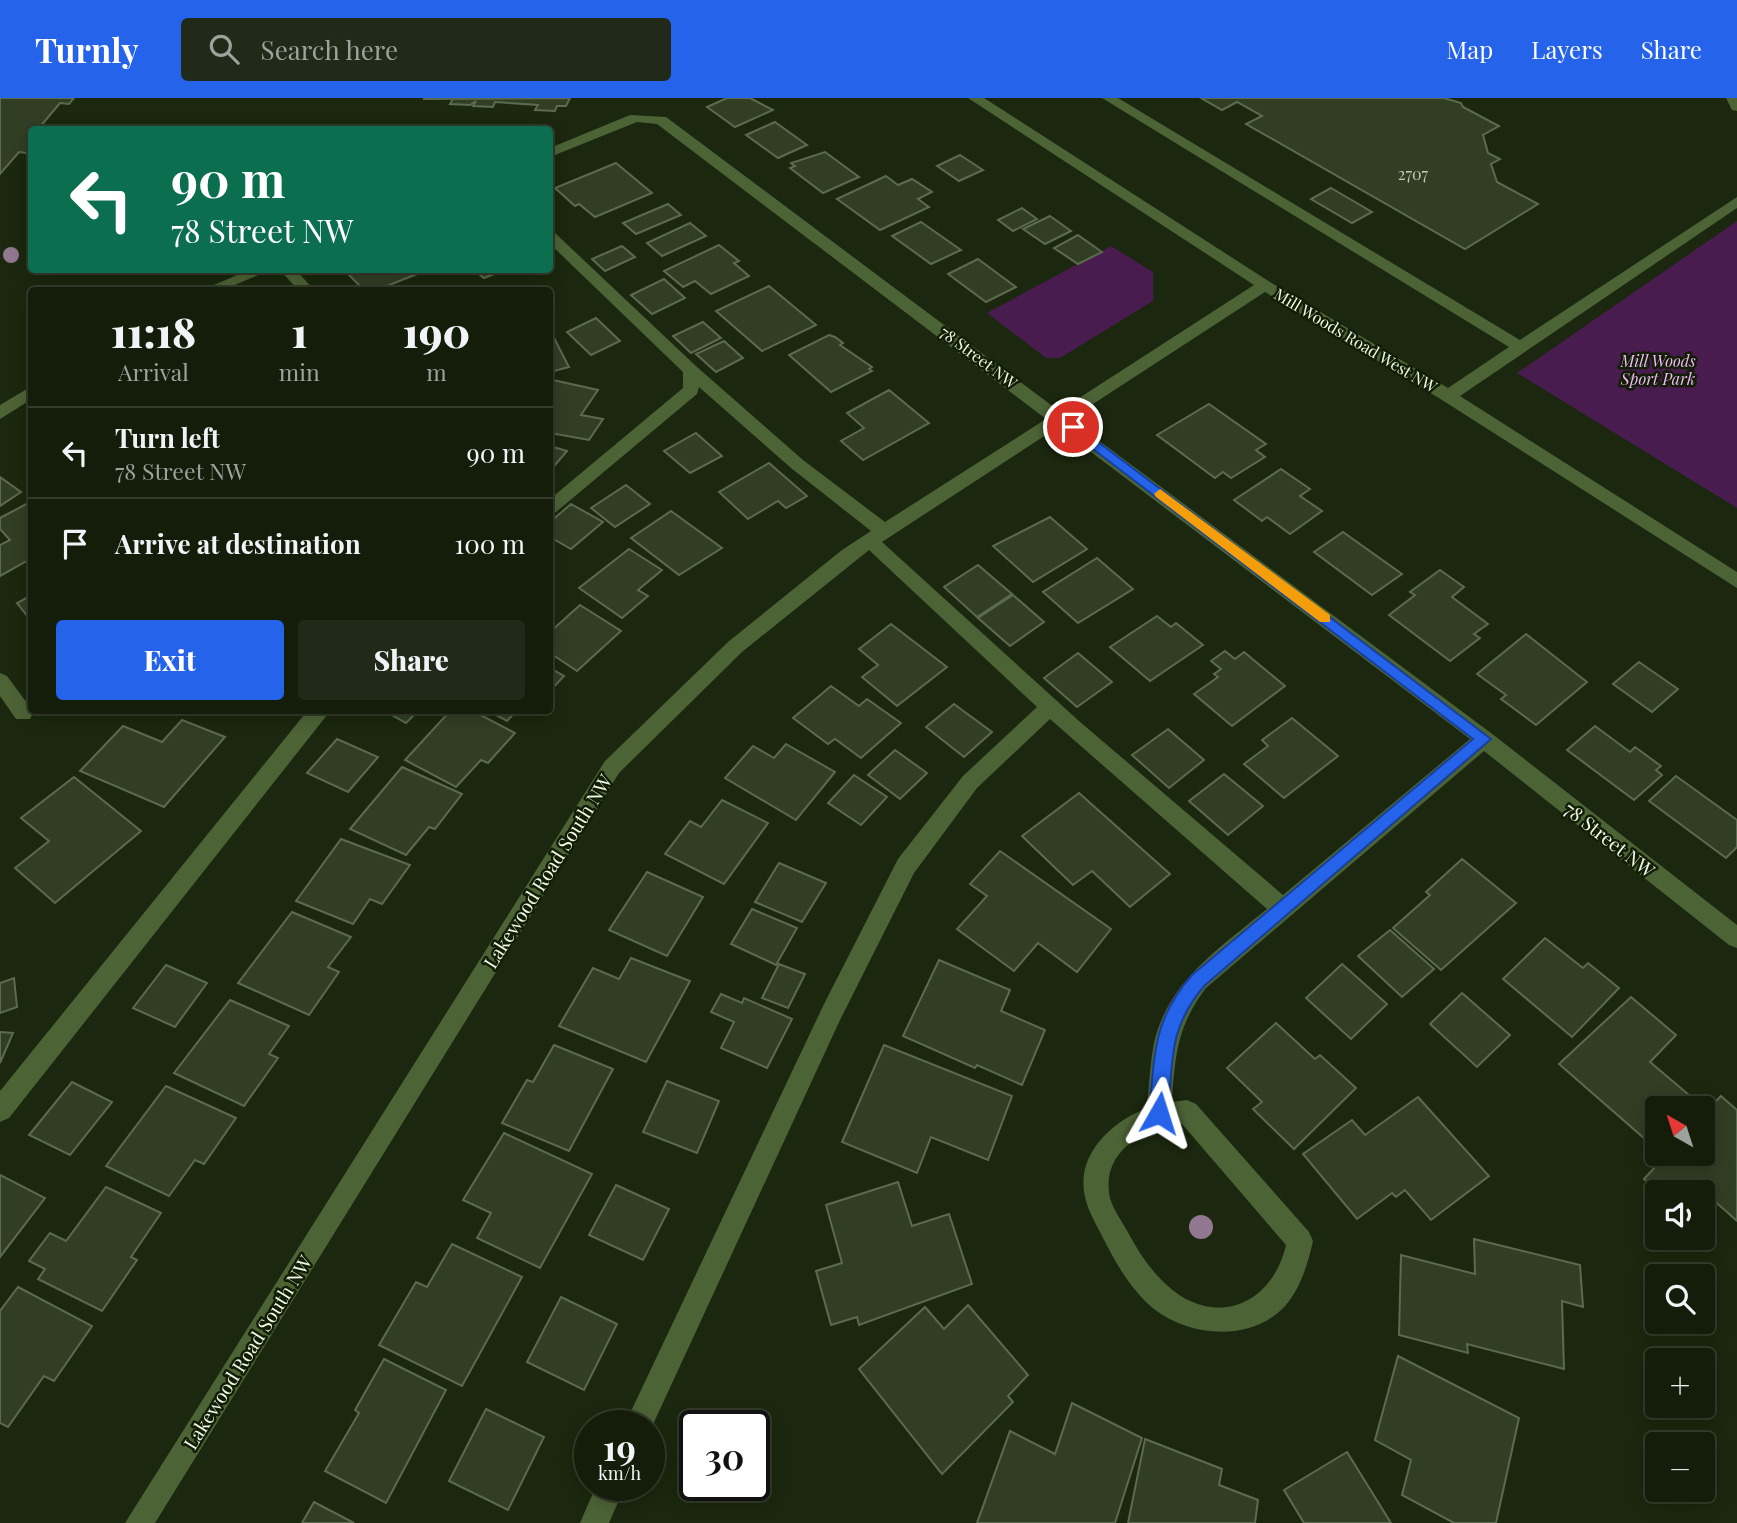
<!DOCTYPE html>
<meta charset="utf-8">
<style>
body{margin:0;font-family:"Playfair Display",serif;background:#212a18;color:#f1f3f6;height:100vh;display:flex;flex-direction:column;font-size:26px;white-space:nowrap}
*{box-sizing:border-box;margin:0}
p{font-size:23px;color:#9da29c}
.icon{flex:none;width:38px;height:38px;fill:none;stroke:currentColor;stroke-width:2;stroke-linecap:round;stroke-linejoin:round}
.map{position:relative;flex:1;overflow:hidden}
.side{position:absolute;left:28px;top:189px;width:525px;height:427px;display:flex;flex-direction:column;background:#141d0a;border-radius:7px;box-shadow:0 4px 18px #0003,0 0 0 2px #333b2b}
.side>*{flex:none}
.top-card{position:absolute;left:28px;top:28px;width:525px;height:147px;border-radius:7px;box-shadow:0 4px 18px #0003,0 0 0 2px #333b2b;background:#0b6e4f;color:#fff;overflow:hidden}
.needle{width:46px;rotate:321deg}
.buttons{position:absolute;left:1645px;top:998px;display:grid;gap:14px}
.buttons a{display:grid;place-items:center;width:70px;height:70px;border-radius:7px;background:#141d0a;box-shadow:0 4px 18px #0003,0 0 0 2px #333b2b;font-size:35px}
.speed{position:absolute;left:574px;top:1312px;display:flex;gap:14px;font-size:35px;font-weight:700;text-align:center}
.speed>*{display:grid;place-content:center;width:91px;height:91px;border-radius:50%;background:#141d0a;box-shadow:0 4px 18px #0003,0 0 0 2px #333b2b;line-height:1}
.speed small{font-size:18px;font-weight:400}
.speed .limit{border:4px solid #111;border-radius:10px;background:#fff;color:#111}
.pin{position:absolute;display:grid;place-items:center;width:60px;height:60px;color:#fff;margin:-30px;border:4px solid #fff;border-radius:50%;box-shadow:0 2px 7px #0007}
.me{position:absolute;width:77px;margin:-38px;rotate:6deg;stroke-linejoin:round;filter:drop-shadow(0 0 5px #0008)}
.turn{display:flex;align-items:center;gap:24px;height:147px;padding:0 28px;font-size:32px}
.turn .icon{width:91px;height:91px;stroke-width:2.5}
.turn b{display:block;font-size:49px;line-height:60px}
.eta{display:flex;justify-content:space-evenly;align-items:center;height:119px;text-align:center}
.eta b{font-size:42px;font-weight:800;line-height:49px}
.action{display:flex;gap:14px;margin-top:auto;padding:14px 28px}
.action a{flex:1;height:80px;border-radius:7px;background:#2563eb;color:#fff;font-size:28px;font-weight:800;line-height:80px;text-align:center}
.action a+a{background:#212a18;color:#f1f3f6}
ul{padding:0;list-style:none}
li{display:flex;align-items:center;gap:21px;height:91px;padding:0 28px;border-top:2px solid #333b2b}
li div{flex:1}
li b{display:block;font-size:26px}
li em{font-style:normal}
header{display:flex;align-items:center;gap:42px;box-sizing:border-box;height:98px;padding:0 35px;background:#2563eb;color:#fff}
header strong{font-size:33px}
nav{display:flex;gap:38px;margin-inline-start:auto;font-size:24px}
.search{width:490px;height:63px;background:#212a18;display:flex;align-items:center;gap:18px;box-sizing:border-box;padding:0 24px;border-radius:7px;color:#9da29c;font-size:26px}
.map>svg:first-child{display:block}
</style>
<header>
<strong>Turnly</strong>
<div class="search"><svg class="icon" aria-label="search" viewBox="0 0 24 24"><circle cx="10" cy="10" r="6"/><path d="M15 15l6 6"/></svg>Search here</div>
<nav><a>Map</a><a>Layers</a><a>Share</a></nav>
</header>
<div class="map">
<svg width="1737" height="1425" viewBox="0 0 1737 1425">
<rect width="100%" height="100%" fill="#1b270e"/>
<g fill="#481c4e">
<path d="M1737,123V410L1517,275Z"/>
<path d="M1111,148L1153,174V203L1060,260H1046L987,215Z"/>
</g>
<g fill="#313e24" stroke="#5c6a4e" stroke-width="2">
<path d="M0,0H74L69,6L60,5L39,30L48,32H32V41L28,43H32V50L27,55L19,54L0,76Z"/>
<path d="M570,0L566,8H557L555,13L535,12L538,7L495,4L493,9L473,8L476,3L470,7L450,6L453,1H423Z"/>
<path d="M727,0H750L773,12L735,29L707,9Z"/>
<path d="M1201,0H1444L1461,5L1463,9L1499,28L1483,37L1488,55L1500,61L1491,66L1497,84L1538,106L1465,151L1246,26L1262,18L1237,4L1222,12Z"/>
<path d="M775,24L807,47L778,60L746,37Z"/>
<path d="M825,54L859,79L823,95L790,70L795,68L791,65Z"/>
<path d="M960,57L983,72L959,83L937,68Z"/>
<path d="M616,65L652,95L595,119L579,106L575,108L555,90Z"/>
<path d="M886,78L898,87L912,81L932,94L918,101L929,109L880,132L837,101Z"/>
<path d="M1331,90L1372,114L1352,125L1311,101Z"/>
<path d="M668,106L681,117L636,136L623,125Z"/>
<path d="M1022,110L1037,121L1013,133L998,122Z"/>
<path d="M1050,118L1071,133L1045,146L1023,131Z"/>
<path d="M921,124L961,152L931,166L892,138Z"/>
<path d="M690,125L706,138L662,158L647,145Z"/>
<path d="M1078,137L1102,154L1078,166L1054,150Z"/>
<path d="M719,147L739,163L734,165L749,178L711,196L695,183L683,189L664,173Z"/>
<path d="M622,148L635,159L605,173L592,161Z"/>
<path d="M978,161L1016,189L986,204L948,176Z"/>
<path d="M352,172H427L377,192H364L346,174Z"/>
<path d="M474,172H504L484,180Z"/>
<path d="M664,181L685,200L652,216L631,197Z"/>
<path d="M769,188L816,227L762,253L716,213Z"/>
<path d="M596,220L620,243L591,257L567,234Z"/>
<path d="M703,224L721,240L691,255L673,238Z"/>
<path d="M550,232L569,269L550,274Z"/>
<path d="M829,237L835,239L843,245L840,247L872,269L869,271L872,273L831,294L789,257Z"/>
<path d="M724,243L743,260L716,274L696,256Z"/>
<path d="M553,282L598,292L581,317L603,321L589,342L550,335V286Z"/>
<path d="M889,292L929,325L863,362L841,343L864,330L847,315Z"/>
<path d="M1209,306L1266,346L1256,352L1265,359L1231,380L1223,374L1215,380L1157,337Z"/>
<path d="M696,335L722,358L690,375L664,353Z"/>
<path d="M550,348L567,353L550,373Z"/>
<path d="M769,365L807,398L786,410L778,403L748,421L719,394Z"/>
<path d="M1281,371L1310,391L1300,398L1322,413L1290,436L1267,419L1262,423L1234,402Z"/>
<path d="M0,379L21,394L0,408Z"/>
<path d="M626,387L650,406L615,429L591,410Z"/>
<path d="M32,403V460L0,478V447L10,442L0,431V420Z"/>
<path d="M571,406L603,424L571,451L550,439V424Z"/>
<path d="M671,413L722,450L679,477L631,440Z"/>
<path d="M1050,419L1087,451L1033,484L993,448Z"/>
<path d="M1343,434L1402,476L1372,497L1314,454Z"/>
<path d="M629,451L662,472L638,492L648,498L622,520L579,490Z"/>
<path d="M1097,460L1133,491L1078,525L1043,494Z"/>
<path d="M978,467L1012,496L977,519L944,489Z"/>
<path d="M1440,472L1464,489L1452,499L1488,526L1474,536L1480,540L1450,563L1389,517L1415,497L1410,494Z"/>
<path d="M32,497V524L17,505Z"/>
<path d="M1013,497L1044,524L1010,548L978,520Z"/>
<path d="M580,507L621,533L577,573L550,555V534Z"/>
<path d="M1157,518L1171,529L1176,525L1203,547L1150,583L1110,549Z"/>
<path d="M891,526L947,569L897,608L862,579L878,567L859,551Z"/>
<path d="M1526,536L1587,584L1536,627L1501,601L1506,597L1477,576Z"/>
<path d="M1225,553L1235,561L1244,554L1285,588L1232,628L1194,596L1218,579L1214,576L1221,571L1211,563Z"/>
<path d="M1078,555L1112,584L1077,609L1044,580Z"/>
<path d="M1639,564L1678,591L1652,614L1613,586Z"/>
<path d="M550,570L564,578L550,593Z"/>
<path d="M831,588L859,608L867,601L901,625L861,660L835,641L828,646L793,620Z"/>
<path d="M954,606L992,634L964,659L926,629Z"/>
<path d="M383,612H419L406,625Z"/>
<path d="M451,612H471L515,635L488,665L481,662L456,689L405,662Z"/>
<path d="M487,612H517L507,623Z"/>
<path d="M1292,620L1338,658L1284,700L1244,666L1268,648L1262,642Z"/>
<path d="M182,622L225,639L164,709L80,673L123,628L162,644Z"/>
<path d="M1595,628L1630,654L1635,649L1661,668L1656,672L1662,677L1634,702L1567,652Z"/>
<path d="M1168,631L1204,662L1169,690L1132,657Z"/>
<path d="M337,641L378,659L348,694L307,675Z"/>
<path d="M786,646L835,674L796,722L725,680L753,648L774,660Z"/>
<path d="M895,652L927,675L900,701L868,677Z"/>
<path d="M402,669L462,696L435,731L429,729L406,757L350,731Z"/>
<path d="M1224,676L1263,708L1228,737L1189,703Z"/>
<path d="M854,677L887,699L861,727L828,705Z"/>
<path d="M1676,678L1737,722V749L1726,760L1649,703Z"/>
<path d="M74,679L141,733L55,805L15,770L49,743L21,720Z"/>
<path d="M1079,695L1170,776L1130,809L1092,773L1073,787L1022,738Z"/>
<path d="M722,702L768,725L724,786L665,756L690,723L701,729Z"/>
<path d="M341,741L410,767L382,806L370,801L353,826L296,803Z"/>
<path d="M1000,753L1111,831L1077,874L1038,845L1014,873L957,831L987,798L970,786Z"/>
<path d="M1462,761L1516,805L1441,872L1393,830L1430,797L1426,794Z"/>
<path d="M779,765L826,785L802,824L755,804Z"/>
<path d="M647,774L703,799L667,858L609,832Z"/>
<path d="M752,811L797,830L776,867L731,846Z"/>
<path d="M292,814L351,839L328,869L339,874L309,917L238,885Z"/>
<path d="M1390,832L1434,871L1402,899L1358,858Z"/>
<path d="M1545,840L1583,870L1588,865L1619,890L1572,939L1503,881Z"/>
<path d="M631,860L690,883L646,964L559,928L593,870L619,881Z"/>
<path d="M939,862L1010,892L1001,913L1045,932L1022,987L977,967L975,970L903,938Z"/>
<path d="M779,866L805,876L788,910L762,900Z"/>
<path d="M1342,866L1387,906L1351,941L1306,900Z"/>
<path d="M166,867L207,885L175,929L133,910Z"/>
<path d="M14,880L17,909L0,915V885Z"/>
<path d="M1462,895L1510,937L1477,969L1430,926Z"/>
<path d="M721,896L742,905L744,900L792,921L767,970L721,950L734,924L711,914Z"/>
<path d="M1631,899L1676,937L1650,964L1695,1002L1688,1010H1657V1043L1653,1048L1559,966Z"/>
<path d="M230,902L289,928L269,956L278,960L244,1008L174,975Z"/>
<path d="M1276,925L1315,961L1320,957L1356,990L1294,1051L1253,1011L1262,1004L1227,970Z"/>
<path d="M0,934L13,935L0,965Z"/>
<path d="M554,947L613,971L569,1053L502,1025L527,982L533,984Z"/>
<path d="M884,947L1012,998L988,1062L931,1039L917,1075L842,1044Z"/>
<path d="M667,983L719,1003L697,1055L643,1034Z"/>
<path d="M72,984L112,1004L70,1057L29,1037Z"/>
<path d="M166,988L236,1020L204,1066L195,1062L169,1098L106,1068Z"/>
<path d="M1721,998L1737,1012V1123L1701,1091L1659,1094L1644,1081L1668,1055H1703V1017Z"/>
<path d="M1418,999L1489,1078L1431,1122L1405,1092L1396,1099L1392,1095L1357,1121L1303,1056L1352,1022L1365,1037Z"/>
<path d="M504,1035L592,1076L540,1170L477,1140L491,1115L463,1102Z"/>
<path d="M0,1077L45,1100L0,1159Z"/>
<path d="M898,1084L912,1128L949,1116L972,1186L859,1227L857,1219L831,1227L816,1173L842,1165L826,1107Z"/>
<path d="M616,1087L669,1111L643,1162L589,1137Z"/>
<path d="M106,1089L161,1115L131,1159L137,1162L102,1213L38,1181L45,1171L29,1163L50,1135L66,1143Z"/>
<path d="M1474,1141L1580,1167L1583,1209L1562,1203L1564,1271L1467,1246L1468,1255L1399,1237L1401,1157L1475,1176Z"/>
<path d="M452,1146L522,1179L462,1288L379,1247L416,1184L427,1189Z"/>
<path d="M18,1189L92,1228L54,1283L44,1278L8,1329L0,1325V1213Z"/>
<path d="M561,1199L617,1226L584,1292L527,1264Z"/>
<path d="M968,1207L1028,1277L1008,1298L1013,1304L942,1376L859,1271L925,1209L944,1231Z"/>
<path d="M1398,1258L1519,1320L1496,1425H1454L1402,1397L1411,1362L1375,1342Z"/>
<path d="M384,1261L446,1292L386,1405L325,1373L359,1315L355,1312Z"/>
<path d="M1072,1305L1142,1340L1115,1425H977L1010,1333L1055,1356Z"/>
<path d="M486,1311L544,1339L508,1412L449,1383Z"/>
<path d="M1145,1341L1222,1371L1219,1387L1258,1402L1255,1425H1128Z"/>
<path d="M1347,1354L1391,1425H1304L1284,1392Z"/>
<path d="M314,1404L354,1425H302Z"/>
</g>
<g fill="none" stroke-linecap="round" stroke-linejoin="round">
<g fill="#4c6336" fill-rule="evenodd">
<path d="M968,0H984L1270,184L1448,290L1509,249L1102,0H1118L1520,242L1737,99V110L1460,298L1737,474V490L1442,302L1265,194L1070,321L1491,635L1737,827V850L1729,847L1484,653L1206,890C1177,928 1175,958 1172,1004L1187,1002L1196,1006L1309,1134L1313,1143C1308,1165 1301,1189 1286,1207C1253,1244 1191,1240 1154,1211C1131,1192 1117,1167 1104,1142C1098,1129 1090,1117 1086,1103C1073,1058 1111,1024 1147,1010C1149,988 1150,966 1154,945C1168,883 1221,849 1267,811L1050,621L977,690L914,775L840,922L649,1335V1328H624L824,906L898,761L963,678L1037,609L869,452L742,554L619,675L155,1425H125L605,663L728,544L842,452L871,433L791,370L699,289L697,296L556,414L550,416V401L683,290V274L550,146V134L555,135L697,269L803,362L885,424L1046,321L657,26L637,24L550,59V50L630,17L666,19L1059,313L1254,187ZM1058,329L1470,641L1283,797L1079,623L882,444ZM1182,1026L1286,1147C1276,1193 1234,1226 1186,1201C1161,1187 1143,1162 1130,1138C1124,1126 1113,1112 1110,1100C1100,1054 1143,1030 1182,1026Z"/>
<path d="M1726,0H1737V13L1732,12Z"/>
<path d="M249,172H270L223,192H202Z"/>
<path d="M280,172H296L314,192H298Z"/>
<path d="M32,288V301L0,321V307Z"/>
<path d="M0,575L7,578L30,609L33,615L30,621H16L0,598Z"/>
<path d="M308,612H331L9,1020L0,1024V993Z"/>
<path d="M596,1388H625L609,1425H580Z"/>
</g>
</g>
<g fill="#91778f">
<circle cx="11" cy="157" r="8"/>
<circle cx="1201" cy="1129" r="12"/>
</g>
<path fill="#2563eb" stroke="#184099" stroke-width="2" d="M1073,325L1491,641L1204,888C1168,931 1173,962 1168,1015L1165,1021L1159,1024L1152,1021L1149,1015C1155,958 1152,922 1192,877L1473,641L1068,332V326Z"/>
<path fill="#f59e0b" d="M1160,391L1330,517V524H1320L1156,399L1154,396Z"/>
<g text-anchor="middle" dominant-baseline="central" stroke-width="5" stroke-linejoin="round" paint-order="stroke">
<g font-size="16" fill="#c0cab6">
<text x="1413" y="75">2707</text>
</g>
<g font-size="16" fill="#eff8e7" stroke="#121d05">
<text transform="translate(1356 242) rotate(31)">Mill Woods Road West NW</text>
<text transform="translate(979 259) rotate(37)">78 Street NW</text>
</g>
<g font-size="16" font-style="italic" fill="#f1b9f8" stroke="#121d05">
<text x="1658" y="262">Mill Woods<tspan x="1658" dy="18">Sport Park</tspan></text>
</g>
<g font-size="19" fill="#eff8e7" stroke="#121d05">
<text transform="translate(1610 741) rotate(38)">78 Street NW</text>
<text transform="translate(547 773) rotate(-58)">Lakewood Road South NW</text>
<text transform="translate(247 1254) rotate(-58)">Lakewood Road South NW</text>
</g>
</g>
</svg>
<div class="buttons">
<a><svg class="needle" viewBox="-14 -14 28 28"><path d="M0-13l5 13h-10z" fill="#e53935"/><path d="M0 13l5-13h-10z" fill="#9da29c"/></svg></a>
<a><svg class="icon" aria-label="sound" viewBox="0 0 24 24"><path d="M4 9h4l5-4v14l-5-4H4zM17 9q2 3 0 6"/></svg></a>
<a><svg class="icon" aria-label="search" viewBox="0 0 24 24"><circle cx="10" cy="10" r="6"/><path d="M15 15l6 6"/></svg></a>
<a>+</a>
<a>−</a>
</div>
<div class="speed"><div>19<small>km/h</small></div><div class="limit">30</div></div>
<div class="pin" style="left:1073px;top:329px;background:#d93025"><svg class="icon" aria-label="arrive" viewBox="0 0 24 24"><path d="M6 21V4h12l-3 4 3 4H6"/></svg></div>
<svg class="me" style="left:1159px;top:1015px" viewBox="-20 -20 40 40"><path d="M0-17L14 15 0 8-14 15z" fill="#2563eb" stroke="#fff" stroke-width="4"/></svg>
<div class="top-card">
<div class="turn"><svg class="icon" aria-label="left" viewBox="0 0 24 24"><path d="M17 20v-9H6M10 6l-5 5 5 5"/></svg><div><b>90 m</b>78 Street NW</div></div>
</div>
<section class="side">
<div class="eta">
<div><b>11:18</b><p>Arrival</p></div>
<div><b>1</b><p>min</p></div>
<div><b>190</b><p>m</p></div>
</div>
<ul>
<li><svg class="icon" aria-label="left" viewBox="0 0 24 24"><path d="M17 20v-9H6M10 6l-5 5 5 5"/></svg><div><b>Turn left</b><p>78 Street NW</p></div><em>90 m</em></li>
<li><svg class="icon" aria-label="arrive" viewBox="0 0 24 24"><path d="M6 21V4h12l-3 4 3 4H6"/></svg><div><b>Arrive at destination</b></div><em>100 m</em></li>
</ul>
<div class="action"><a>Exit</a><a>Share</a></div>
</section>
</div>
